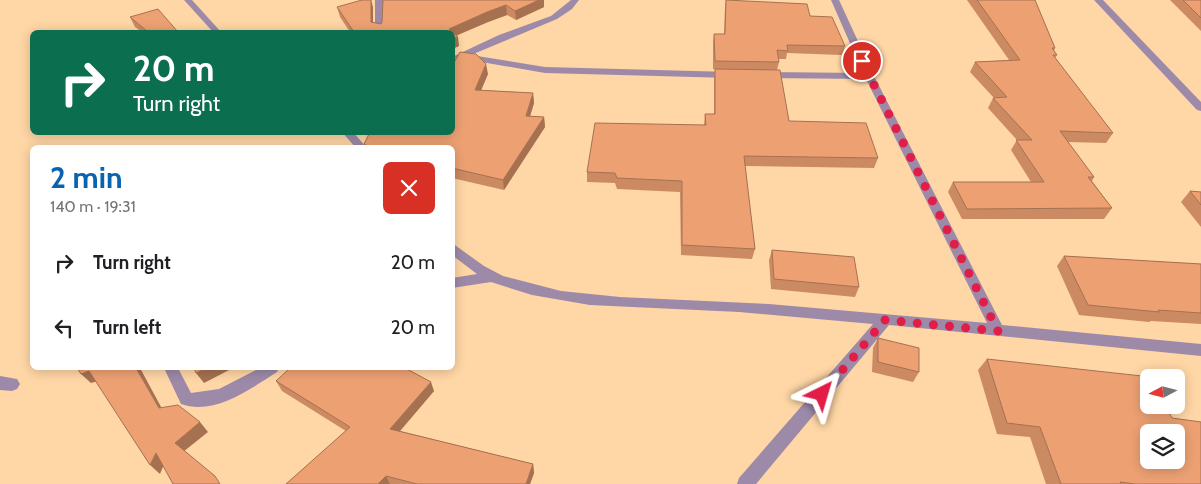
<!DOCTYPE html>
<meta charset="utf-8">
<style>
body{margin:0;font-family:Cabin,sans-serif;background:#f6f6f6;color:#202124;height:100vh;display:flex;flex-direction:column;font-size:19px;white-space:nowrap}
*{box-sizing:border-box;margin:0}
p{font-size:16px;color:#757577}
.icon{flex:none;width:28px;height:28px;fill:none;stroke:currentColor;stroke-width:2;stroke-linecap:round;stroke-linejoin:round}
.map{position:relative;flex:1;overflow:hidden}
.panel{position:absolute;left:30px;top:145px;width:425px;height:225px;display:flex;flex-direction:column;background:#fff;border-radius:8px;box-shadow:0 2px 12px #0003}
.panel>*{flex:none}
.hud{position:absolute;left:30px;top:30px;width:425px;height:105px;border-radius:8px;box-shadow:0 2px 12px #0003;background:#0b6e4f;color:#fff;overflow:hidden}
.needle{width:32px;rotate:263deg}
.controls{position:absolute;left:1140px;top:369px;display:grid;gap:10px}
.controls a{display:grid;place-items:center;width:45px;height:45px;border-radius:8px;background:#fff;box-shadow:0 2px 12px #0003;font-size:25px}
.pin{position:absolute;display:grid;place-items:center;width:42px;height:42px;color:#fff;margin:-21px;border:2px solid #fff;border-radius:50%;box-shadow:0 1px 5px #0007}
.me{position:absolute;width:55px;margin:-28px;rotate:40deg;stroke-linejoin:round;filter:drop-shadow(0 0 4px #0008)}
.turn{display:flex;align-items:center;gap:18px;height:105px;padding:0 20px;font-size:22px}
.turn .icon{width:65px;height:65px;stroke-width:2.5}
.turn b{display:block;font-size:35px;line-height:42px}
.round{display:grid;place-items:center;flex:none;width:52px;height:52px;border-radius:8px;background:#f6f6f6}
.head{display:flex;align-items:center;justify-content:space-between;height:85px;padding:0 20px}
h1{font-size:30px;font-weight:700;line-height:38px;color:#0864b1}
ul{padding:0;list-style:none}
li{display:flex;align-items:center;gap:15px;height:65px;padding:0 20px}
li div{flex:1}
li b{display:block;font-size:19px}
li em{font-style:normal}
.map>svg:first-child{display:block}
</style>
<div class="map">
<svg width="1201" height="484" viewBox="0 0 1201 484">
<rect width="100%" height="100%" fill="#ffd6a5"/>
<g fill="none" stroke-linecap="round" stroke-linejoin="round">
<g fill="#9d8aa9" fill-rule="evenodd">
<path d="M184,0H192L221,32H213Z"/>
<rect x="375" y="0" width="8" height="32"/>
<path d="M571,0H579L572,9L557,19L471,55L545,67L731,72L736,75L731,78L545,73L464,59L452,64V57L499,35L551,16Z"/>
<path d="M831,0H839L874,76L1002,325L1201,344V356L889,325L756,484H737L739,478L873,324L739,312L590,305L532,295L491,282L452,288V278L477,274L452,255V243L484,266L503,276L561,291L620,297L769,304L987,323L866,79L764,78L759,75L764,72L863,73Z"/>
<path d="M1094,0H1103L1201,102V111L1197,110Z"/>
<path d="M342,132H353L367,148H356Z"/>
<path d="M164,368H178L191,393L219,389L260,368H279L277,372C250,389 214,416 181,404Z"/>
<path d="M0,376L17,379L20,384L17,389L12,391L0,390Z"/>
</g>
</g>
<g fill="#cc8a63">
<path d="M544,0V7L516,20L507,15L488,22L456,36L459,46L452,49V32H350L340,17L337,7H373V23L381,24L382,22Z"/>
<path d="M726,0L810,16L845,46L842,55L787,53L786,59H778L779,62L777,70L789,121L878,158L874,168L745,166L755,249L752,259L681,255L680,192L617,189L615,183L587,182V172L704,125L705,114H714V79L715,69H713V42L714,34H724L725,7Z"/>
<path d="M967,0H1035L1055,48L1054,51L1057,55L1055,58L1113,133L1106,143L1068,142L1094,177L1092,181L1112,208L1104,219H962L948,192L953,182H1031L1011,150L1017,140L988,108L993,98H994L970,72L975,62L1009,60Z"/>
<path d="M1170,0H1201V31Z"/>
<path d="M130,17L178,32H142L135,27Z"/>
<path d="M488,74L481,90L533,93L534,103L530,116L544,117L545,127L504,190L452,178V148H365L364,144Z"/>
<path d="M1190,191L1201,192V227L1181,202Z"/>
<path d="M772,250L859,287L855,297L771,289L769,260Z"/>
<path d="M1064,256L1201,264V324L1151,321L1149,322L1079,315L1057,266Z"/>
<path d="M878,338L919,372L913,382L872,372L873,348Z"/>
<path d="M987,359L1201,484H1046L1030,437L997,434L978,370Z"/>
<path d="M276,381L434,391L400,431L533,464L534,473L530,484H286L346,431L282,391Z"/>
</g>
<g fill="#a67150">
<path d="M371,0L373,7V32L371,22Z"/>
<path d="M539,0H544V7L516,20L515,11Z"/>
<path d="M506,5L507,15L488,22L452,37L449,29L487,12Z"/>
<path d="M458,37L459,46L452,49V38Z"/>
<path d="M486,64L488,74L477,100L475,90Z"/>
<path d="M533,93L534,103L527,126L526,116Z"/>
<path d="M544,117L545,127L504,190L503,180Z"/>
<path d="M136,368H140L167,418L159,408Z"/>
<path d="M206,368H233L204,383L196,373Z"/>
<path d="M89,371L98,381L91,383L81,374Z"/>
<path d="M431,382L434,391L394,438L390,429Z"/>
<path d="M200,422L208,432L183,452L175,443Z"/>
<path d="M156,453L165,462L160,474L150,465Z"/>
<path d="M533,464L534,473L530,484H526Z"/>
<path d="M386,476L390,484H378Z"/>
</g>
<g fill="#eda173" stroke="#a67150" fill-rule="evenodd">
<path d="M362,0H371V22L381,24L382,22L383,0H539L515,11L506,5L487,12L449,29L458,37L452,38V32H354L337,7Z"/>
<path d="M726,0L807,4L810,16L832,17L845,46L787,45L788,51L777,50L779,62L715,61L714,34H725Z"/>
<path d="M977,0H1035L1055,48H1052L1057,55H1053L1113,133L1060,131L1094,177H1088L1112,208L967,209L953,182H1044L1016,140H1032L993,98L1007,97L975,62L1020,60Z"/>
<path d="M1183,0H1201V18Z"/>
<path d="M158,9L178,32H148L130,17Z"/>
<path d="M460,52L476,54L486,64L475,90L533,93L526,116L544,117L503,180L452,168V148H371L364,144L370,132H452V66Z"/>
<path d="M715,69L780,70L789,121L866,123L878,158L744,156L755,249L682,245V181L617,178L615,173L587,172L595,123L706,125L705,114H715Z"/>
<path d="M1190,191L1201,192V205Z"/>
<path d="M772,250L854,257L859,287L774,279Z"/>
<path d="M1064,256L1201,264V313L1158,310L1159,312L1088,305Z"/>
<path d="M878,338L919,348V372L878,362Z"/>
<path d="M987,359L1151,377L1149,378V405H1165L1172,418L1201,422V484H1135L1120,482L1121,484H1061L1040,427L1007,423ZM1149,432H1176V460H1149Z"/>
<path d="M77,368H136L159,408L178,405L200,422L175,443L215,476L220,484H173L156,453L150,465L89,371L81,374Z"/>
<path d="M194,368H206L196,373Z"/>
<path d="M290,368H405L431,382L390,429L533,464L526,484H417L386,476L378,484H286L350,427L276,381Z"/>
</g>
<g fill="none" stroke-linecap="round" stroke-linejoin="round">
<path stroke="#e11d48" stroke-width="9" stroke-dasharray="0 16.2" d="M822,394L885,320L998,331L862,61"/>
</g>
</svg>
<div class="controls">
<a><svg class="needle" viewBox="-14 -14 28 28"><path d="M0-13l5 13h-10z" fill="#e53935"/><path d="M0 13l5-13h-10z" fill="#757577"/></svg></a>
<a><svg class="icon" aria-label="layers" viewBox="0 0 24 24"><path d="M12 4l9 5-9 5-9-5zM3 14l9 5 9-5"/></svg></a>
</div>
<div class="pin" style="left:862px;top:61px;background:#d93025"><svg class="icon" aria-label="arrive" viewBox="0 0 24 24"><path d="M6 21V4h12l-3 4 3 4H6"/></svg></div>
<svg class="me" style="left:822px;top:394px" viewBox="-20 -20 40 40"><path d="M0-17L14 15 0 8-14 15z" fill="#e11d48" stroke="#fff" stroke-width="4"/></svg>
<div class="hud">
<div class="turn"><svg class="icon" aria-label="right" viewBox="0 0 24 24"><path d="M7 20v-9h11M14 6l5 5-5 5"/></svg><div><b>20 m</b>Turn right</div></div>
</div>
<section class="panel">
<div class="head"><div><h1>2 min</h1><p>140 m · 19:31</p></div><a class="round" style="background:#d93025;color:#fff"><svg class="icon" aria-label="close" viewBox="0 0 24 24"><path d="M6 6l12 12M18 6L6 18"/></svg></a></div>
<ul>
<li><svg class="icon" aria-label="right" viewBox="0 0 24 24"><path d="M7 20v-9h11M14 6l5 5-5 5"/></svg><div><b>Turn right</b></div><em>20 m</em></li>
<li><svg class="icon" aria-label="left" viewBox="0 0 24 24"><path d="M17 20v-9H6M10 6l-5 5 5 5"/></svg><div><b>Turn left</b></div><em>20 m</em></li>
</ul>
</section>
</div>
